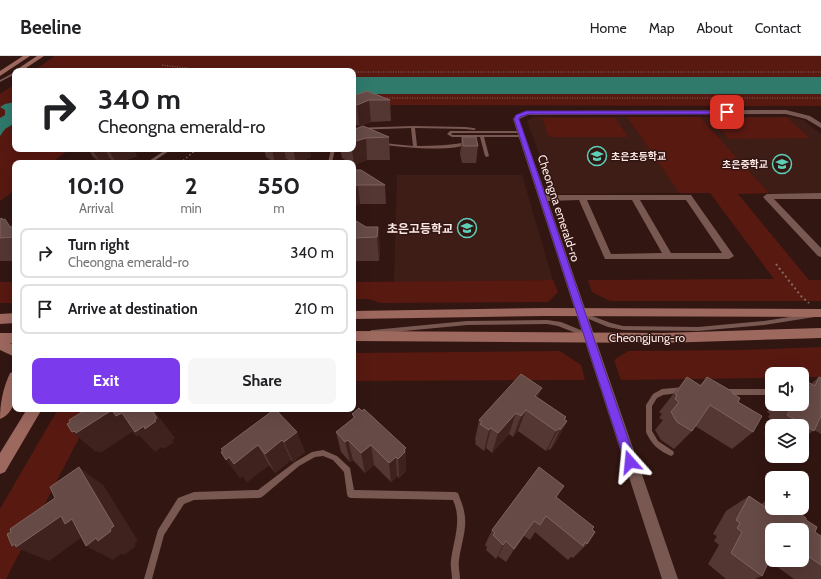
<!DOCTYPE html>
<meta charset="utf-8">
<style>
body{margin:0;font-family:Cabin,"Noto Sans KR",sans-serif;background:#f6f6f6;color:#202124;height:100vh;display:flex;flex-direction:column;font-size:15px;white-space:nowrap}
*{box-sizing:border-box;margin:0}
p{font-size:13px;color:#757577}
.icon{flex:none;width:22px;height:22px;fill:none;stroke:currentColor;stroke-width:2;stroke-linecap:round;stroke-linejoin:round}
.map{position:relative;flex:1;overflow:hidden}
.side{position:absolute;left:12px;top:104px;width:344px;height:252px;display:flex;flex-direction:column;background:#fff;border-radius:8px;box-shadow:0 4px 16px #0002}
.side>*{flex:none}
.banner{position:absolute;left:12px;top:12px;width:344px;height:84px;border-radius:8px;box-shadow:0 4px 16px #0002;background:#fff;color:#202124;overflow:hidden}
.tools{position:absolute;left:765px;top:311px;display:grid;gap:8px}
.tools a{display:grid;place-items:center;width:44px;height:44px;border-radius:8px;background:#fff;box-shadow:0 4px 16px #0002;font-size:20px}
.pin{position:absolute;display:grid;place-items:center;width:34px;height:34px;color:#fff;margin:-17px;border-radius:8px;box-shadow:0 2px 6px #0006}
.me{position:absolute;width:44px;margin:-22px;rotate:342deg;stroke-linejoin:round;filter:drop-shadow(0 0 3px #0008)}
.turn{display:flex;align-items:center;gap:14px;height:84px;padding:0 20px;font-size:18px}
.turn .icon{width:52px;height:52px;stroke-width:2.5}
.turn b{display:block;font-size:28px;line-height:34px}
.eta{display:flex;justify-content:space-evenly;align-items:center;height:68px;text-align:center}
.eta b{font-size:24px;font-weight:700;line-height:28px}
.primary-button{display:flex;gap:8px;margin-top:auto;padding:8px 20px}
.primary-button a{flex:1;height:46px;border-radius:8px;background:#7c3aed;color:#fff;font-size:16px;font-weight:700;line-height:46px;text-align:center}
.primary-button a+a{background:#f6f6f6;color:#202124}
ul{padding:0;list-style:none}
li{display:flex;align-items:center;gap:12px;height:50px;margin:0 8px 6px;padding:0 12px;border:2px solid #e0e0e0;border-radius:8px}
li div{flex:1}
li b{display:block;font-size:15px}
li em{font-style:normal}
header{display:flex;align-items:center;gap:24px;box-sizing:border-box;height:56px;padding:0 20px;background:#fff;border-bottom:1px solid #e0e0e0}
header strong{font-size:19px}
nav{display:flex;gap:22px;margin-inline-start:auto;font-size:14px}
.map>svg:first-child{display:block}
</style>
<header>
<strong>Beeline</strong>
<nav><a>Home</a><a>Map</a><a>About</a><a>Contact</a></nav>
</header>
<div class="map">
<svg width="821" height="523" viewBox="0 0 821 523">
<rect width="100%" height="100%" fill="#321612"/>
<g fill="#3f1d17">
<path d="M533,61H627L679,137L558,138L553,135L527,65Z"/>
<path d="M700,61H791L803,64L821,78V137H769Z"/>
<path d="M397,119H522L553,224L394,226Z"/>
</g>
<g fill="#581911">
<path d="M55,0H821V50L353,49V15H33Z"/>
<path d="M15,28V93H70L51,107H15V134L0,145V38Z"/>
<path d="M627,61H700L769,137L738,138L809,224H821V245H610L592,236L588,224L774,223L710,137H679Z"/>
<path d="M786,61L810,82L729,83L710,62Z"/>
<path d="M542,62H615L628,81H549Z"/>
<path d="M553,224L558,236L548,246L381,247L368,243H353V226Z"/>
<rect x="0" y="226" width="15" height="21"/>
<path d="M821,291V321H802V318H772V322L621,324L614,304L628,295L741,294Z"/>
<path d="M560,295L581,309L585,324L353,325V297Z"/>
<path d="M58,353H94L6,523H0V453Z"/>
</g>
<g fill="#307a6b">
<rect x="353" y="21" width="468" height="17"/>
<path d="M15,46V67L5,73L0,80V62L5,59V54L0,51L5,48Z"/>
</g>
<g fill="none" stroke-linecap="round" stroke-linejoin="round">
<g stroke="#826965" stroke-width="1" stroke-dasharray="1 1.5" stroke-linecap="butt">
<path d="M162,9L211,15"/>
<path d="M353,16H821"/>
<path d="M382,42H821"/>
</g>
<path stroke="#826965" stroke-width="1.5" stroke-dasharray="1.5 2.5" stroke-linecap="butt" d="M180,107L197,93"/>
<path stroke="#826965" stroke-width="2" stroke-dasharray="2 3" stroke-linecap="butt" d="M776,208L801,240L809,247"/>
<g fill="#795852" fill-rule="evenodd">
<path d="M15,16V18L0,26V24Z"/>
<path d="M413,70L465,71L474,72L476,73L474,74L465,73L415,72L417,90C434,90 451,89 468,86L470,87C450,97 406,91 383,89L381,88L383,87L413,90L411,72L353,74V72Z"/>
<path d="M450,75H521V77H452L451,78L453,79H522L524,80L522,81H484L489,100L487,101L485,100L480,81H452L447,78Z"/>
<path d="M167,93H172L151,107H146Z"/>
<path d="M331,93H335L332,107H328Z"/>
<path d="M581,256L611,267L623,270L698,271L764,265L821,256V260L764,269L698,275L623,274L608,271L579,259L578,258L579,257Z"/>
<path d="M547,264L561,266L588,277L589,279L588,281H586L558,270L547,268L467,269L373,278H371L370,276L371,274H373L467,265Z"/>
<path d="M684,331L686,332L687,334L686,336L663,339L657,342L652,350V375L658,385L673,395L674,397L673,399L671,400C659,395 651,388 646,376V349L653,338L662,333Z"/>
<path d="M726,333H772V339H726L724,338L723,336L724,334Z"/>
<path d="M323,394L337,400L350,412L354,434L455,436L458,437C460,443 463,449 464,455C468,471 461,488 459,504C458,511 460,517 460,523H452C452,517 450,510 451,504C454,483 462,464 453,444L351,442L348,441L347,438L344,416L333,404L323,400L315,401L299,410L262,441L259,442L194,444L184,448L164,479L152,523H144L158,474L178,442L194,436L258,434L295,406L312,396Z"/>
</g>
<g fill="#795852" fill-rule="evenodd">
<path d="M786,54L810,60L821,67V72L806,63L786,58L528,59L519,63L546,139H691L734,200L729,203H605L579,144L548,145L678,523H662L513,63L516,59L528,55ZM587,144H632L662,197L611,198ZM640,144H686L722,197H671Z"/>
<path d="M821,137V143H774L821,192V201L818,200L763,141L767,138Z"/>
</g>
<g fill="#9d685e" fill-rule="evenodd">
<path d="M23,0H30L0,20V15Z"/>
<path d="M37,0H44L23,14H19V12Z"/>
<path d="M544,252L821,253V261L544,260L353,263V255Z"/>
<path d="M15,257V267L0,268V258Z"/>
<path d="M821,272V282L663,287L353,285V275L663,277Z"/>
<path d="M0,277H15V287H10L15,289V301L0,294Z"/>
<path d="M15,315C15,331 19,356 0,363C0,348 3,332 10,317Z"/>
<path d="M27,353H42L5,416L0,418V397Z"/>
</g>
</g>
<g fill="#543733" fill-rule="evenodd">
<path d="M353,40L390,44L391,65L371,66L359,70L353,67Z"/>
<path d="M353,74L389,81L390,104H367L354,109H353V107H350L342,102L340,93H353Z"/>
<path d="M462,81L478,90L476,107H462L460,98Z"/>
<path d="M89,93H133L137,100L117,107H116L110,103L100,106L92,100Z"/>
<path d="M264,93H309L311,101L298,107H294L286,103L275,107L266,101Z"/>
<path d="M353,115L385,129L386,148H360Z"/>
<path d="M0,163L4,164L12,171H15V205H0Z"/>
<path d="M353,163L366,171H378L380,195L379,205H353Z"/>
<path d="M687,321L700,329L707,321L732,337L738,346L753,376L732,393L695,370L692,375L674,393L661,384L655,374L663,364L659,362L662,358L659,356Z"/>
<path d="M819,321L821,322V378L814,374L802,383V370H772V382L764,378L772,364L768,361L770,358L767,356L772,348H802L811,328Z"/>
<path d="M538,342L566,361L565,364L567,365L556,386L550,394L548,393L546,395L518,375L513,381L509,378L492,397L486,392L484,395L475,388L476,385L475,384L479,364Z"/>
<path d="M359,352L406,412V415L399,422L397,420L391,426L374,409L365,417L353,404L350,406L341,396L336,376L353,362L352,358Z"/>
<path d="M275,353L305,396L293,406L291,404L275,417L269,409L247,426L243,420L240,422L221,396Z"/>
<path d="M749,440L761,448L772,441V452L806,464L815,476L821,480V523H794L769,505L762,520L755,523H726L708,508L719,489L714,485L717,480L713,478L726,455ZM772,474H802V504H772Z"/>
<path d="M556,441L592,473L587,488L573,502L571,501L568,504L535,476L530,484L524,480L506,506L498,500L496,503L486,494L487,491L485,489L492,474Z"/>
</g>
<g fill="#3f221d">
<path d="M369,44L371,66L359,70L357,49Z"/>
<path d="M366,82L367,104L354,109L352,93H353V86Z"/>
<path d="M92,93H105L110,103L100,106Z"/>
<path d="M108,93H133L137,100L116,107Z"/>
<path d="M272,93H284L286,103L275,107Z"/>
<path d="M293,93H309L311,101L298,107H296Z"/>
<path d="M358,129L360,148L353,151V131Z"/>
<path d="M5,163L15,174L10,171Z"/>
<path d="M378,171L380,195L379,205L377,181Z"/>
<path d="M542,332L533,353L535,340Z"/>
<path d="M151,353H153L175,382L172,384L174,386L164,393L162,391L155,396L139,379L137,381L132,376L100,397L98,395L96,396L72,376L112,354L154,364Z"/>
<path d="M526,354L518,375L513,381L521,360Z"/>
<path d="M516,357L509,378L492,397L498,377Z"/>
<path d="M567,365L556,386L550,394L560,374Z"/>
<path d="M491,372L486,392L484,395L489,374Z"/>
<path d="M559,372L548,393L546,395L556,375Z"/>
<path d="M297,376L305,396L293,406L284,386Z"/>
<path d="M282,384L291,404L275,417L265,398Z"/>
<path d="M348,384L353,404L350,406L345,386Z"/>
<path d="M258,389L269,409L247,426L234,408Z"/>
<path d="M371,389L374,409L365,417L361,397Z"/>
<path d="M406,392V415L399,422L398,403Z"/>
<path d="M229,401L243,420L240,422L226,404Z"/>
<path d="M396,401L397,420L391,426L389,407Z"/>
<path d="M79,411L104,430L138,485L134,488L136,490L124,499L121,498L113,504L86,490Z"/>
<path d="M61,460L72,463L85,479L49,505L12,490Z"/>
<path d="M534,465L524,480L506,506L514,493Z"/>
<path d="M506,485L498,500L496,503L503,489Z"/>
</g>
<g fill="#664a46" stroke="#7e635f">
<path d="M367,35L390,44H369L357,49L353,47V40Z"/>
<path d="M363,70L389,81L366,82L353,86V74Z"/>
<path d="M462,81H476L478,90H463Z"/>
<path d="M355,114H361L385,129H358L353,131V115Z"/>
<path d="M2,162L3,164L5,163L10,171H15V181H14L0,182V163Z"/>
<path d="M353,163L366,171H378L377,181L353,182Z"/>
<path d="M521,318L542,332L535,340L566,361L564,363L567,365L560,374L559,372L556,375L526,354L521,360L516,357L498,377L491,372L489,374L480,368L482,366L479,364Z"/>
<path d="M687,321L701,330L707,321L733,336L732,337L740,342L738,346L762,360L753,376L710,349L692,375L677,366L671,356L679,346L675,343L677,339L675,338Z"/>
<path d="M819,321L821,322V360L814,375L787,359L794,348H802V323L815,330Z"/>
<path d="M359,352L362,355L364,353L406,392L404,394L405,396L398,403L396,401L389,407L371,389L361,397L348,384L345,386L336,376L355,361L352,358Z"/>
<path d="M87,353H151L157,362L154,364L156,365L145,373L144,370L135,376L122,357L116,360L112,354L76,377L75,375L72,376L67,368L70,366L69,364Z"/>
<path d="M275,353L297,376L284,386L282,384L265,398L258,389L234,408L229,401L226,404L221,396L223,395L221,393Z"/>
<path d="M79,411L114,470L110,473L111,475L98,485L96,482L86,490L72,463L65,468L61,460L16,491L15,488L12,490L7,478L11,476L10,473L55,442L50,431Z"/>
<path d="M539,411L564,430L556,441L594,471L592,473L595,476L587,488L585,486L583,490L546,460L540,469L534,465L514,493L506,485L503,489L493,479L495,477L492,474Z"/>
<path d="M749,440L768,453L772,444V452H792L806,462V464L817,471L815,476L821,480V509L802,496V474H772V499L762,520L731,497L742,476L737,472L740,467L736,464Z"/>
</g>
<path fill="#7c3aed" stroke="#51269a" d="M526,55H727L730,56L727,58H529L520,61L519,63L636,406L635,410L630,411L626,410L625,406L514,63L516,59Z"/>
<defs>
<symbol id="school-ring" viewBox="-11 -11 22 22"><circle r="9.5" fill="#321612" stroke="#5eceb7" stroke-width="1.5"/><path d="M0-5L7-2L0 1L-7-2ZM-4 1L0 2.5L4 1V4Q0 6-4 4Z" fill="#5eceb7"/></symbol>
</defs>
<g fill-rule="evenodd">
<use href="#school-ring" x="586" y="89" width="22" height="22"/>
<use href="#school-ring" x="771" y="97" width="22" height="22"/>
<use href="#school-ring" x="456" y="161" width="22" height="22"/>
</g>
<g text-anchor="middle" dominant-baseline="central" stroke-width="3" stroke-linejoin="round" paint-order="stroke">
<g font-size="10" font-weight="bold" fill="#fee9e6" stroke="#321612" text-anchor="start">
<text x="611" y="100">초은초등학교</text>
<text x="768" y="108" text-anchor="end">초은중학교</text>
</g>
<g font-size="12" fill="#fee9e6" stroke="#321612">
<text transform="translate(559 152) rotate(72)">Cheongna emerald-ro</text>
<text x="647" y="281">Cheongjung-ro</text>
</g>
<g font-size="12" font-weight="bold" fill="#fee9e6" stroke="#321612" text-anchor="end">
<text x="453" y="172">초은고등학교</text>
</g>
</g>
</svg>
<div class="tools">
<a><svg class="icon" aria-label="sound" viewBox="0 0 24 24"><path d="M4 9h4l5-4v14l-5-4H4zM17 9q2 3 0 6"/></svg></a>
<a><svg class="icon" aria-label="layers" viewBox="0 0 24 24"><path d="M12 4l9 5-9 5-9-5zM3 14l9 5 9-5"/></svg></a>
<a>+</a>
<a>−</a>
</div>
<div class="pin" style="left:727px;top:56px;background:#d93025"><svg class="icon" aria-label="arrive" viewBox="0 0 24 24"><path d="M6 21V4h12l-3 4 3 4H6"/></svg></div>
<svg class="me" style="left:630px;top:406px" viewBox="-20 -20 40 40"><path d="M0-17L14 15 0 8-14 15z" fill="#7c3aed" stroke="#fff" stroke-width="4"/></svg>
<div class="banner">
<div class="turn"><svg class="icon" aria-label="right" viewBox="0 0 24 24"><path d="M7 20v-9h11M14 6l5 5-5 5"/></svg><div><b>340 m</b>Cheongna emerald-ro</div></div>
</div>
<section class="side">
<div class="eta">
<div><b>10:10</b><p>Arrival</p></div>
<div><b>2</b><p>min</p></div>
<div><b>550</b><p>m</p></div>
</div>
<ul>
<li><svg class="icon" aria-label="right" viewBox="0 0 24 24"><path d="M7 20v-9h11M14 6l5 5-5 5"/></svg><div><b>Turn right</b><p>Cheongna emerald-ro</p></div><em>340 m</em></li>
<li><svg class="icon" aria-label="arrive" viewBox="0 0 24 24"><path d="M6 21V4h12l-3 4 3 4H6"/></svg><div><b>Arrive at destination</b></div><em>210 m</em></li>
</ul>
<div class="primary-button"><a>Exit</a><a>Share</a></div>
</section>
</div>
